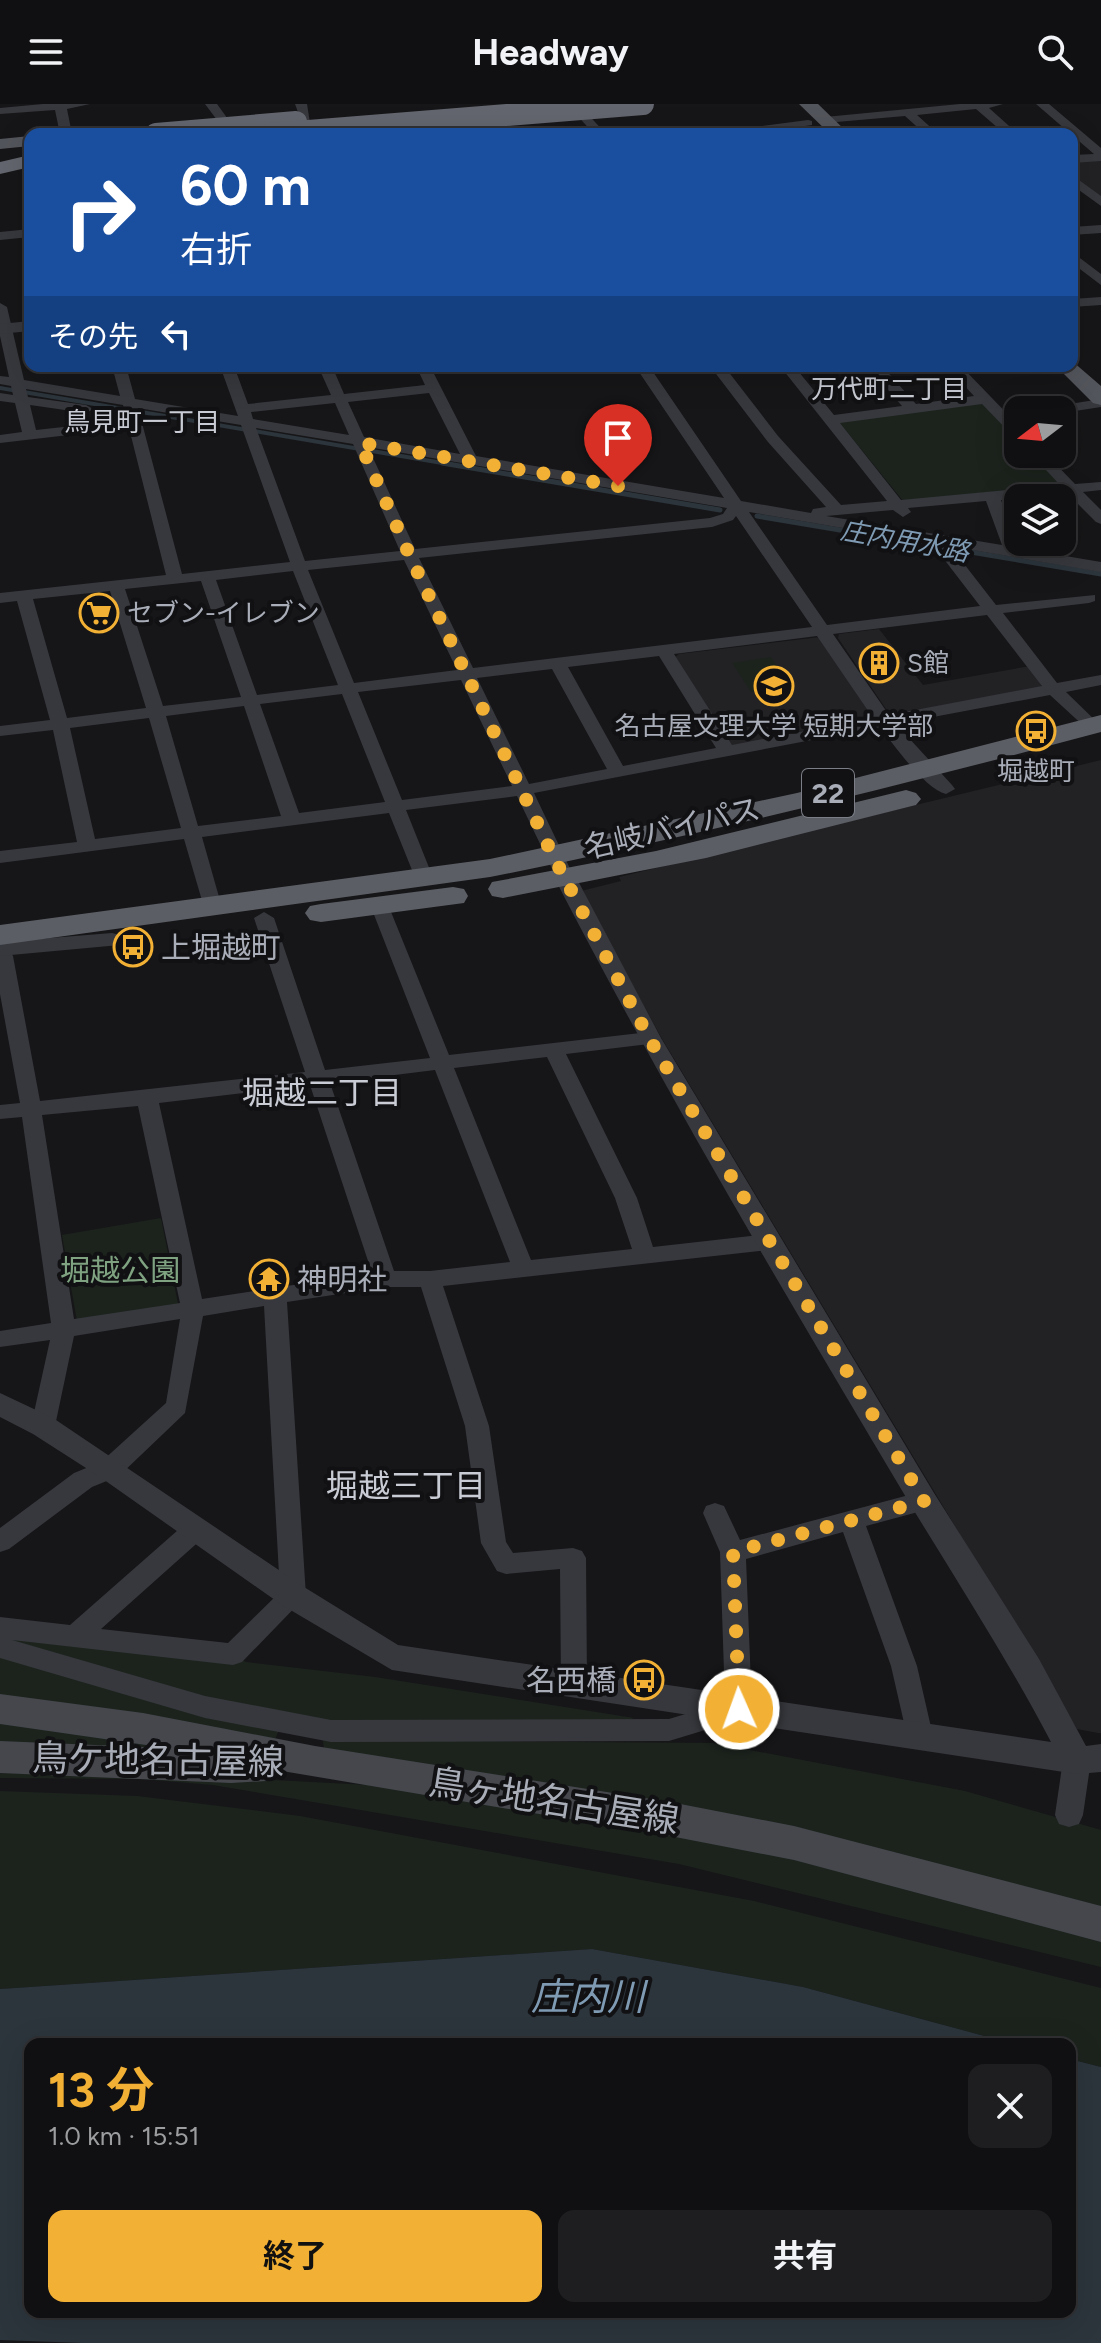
<!DOCTYPE html>
<html lang="ja">
<meta charset="utf-8">
<style>
body{margin:0;font-family:Figtree,"Noto Sans JP",sans-serif;background:#1e1e20;color:#f1f3f6;height:100vh;display:flex;flex-direction:column;font-size:30px;white-space:nowrap}
*{box-sizing:border-box;margin:0}
p{font-size:26px;color:#9c9d9f}
.icon{flex:none;width:44px;height:44px;fill:none;stroke:currentColor;stroke-width:2;stroke-linecap:round;stroke-linejoin:round}
.map{position:relative;flex:1;overflow:hidden}
.side{position:absolute;left:24px;top:1934px;width:1052px;height:280px;display:flex;flex-direction:column;background:#101012;border-radius:16px;box-shadow:0 8px 32px #0002,0 0 0 2px #303032}
.side>*{flex:none}
.top-card{position:absolute;left:24px;top:24px;width:1054px;height:244px;border-radius:16px;box-shadow:0 8px 32px #0002,0 0 0 2px #303032;background:#1a4fa0;color:#fff;overflow:hidden}
.needle{width:52px;rotate:254deg}
.buttons{position:absolute;left:1004px;top:292px;display:grid;gap:16px}
.buttons a{display:grid;place-items:center;width:72px;height:72px;border-radius:16px;background:#101012;box-shadow:0 8px 32px #0002,0 0 0 2px #303032;font-size:40px}
.pin{position:absolute;display:grid;place-items:center;width:68px;height:68px;color:#fff;margin:-82px -34px;border-radius:50% 50% 50% 0;rotate:-45deg;box-shadow:0 0 8px #0007}
.pin .icon{rotate:45deg}
.me{position:absolute;width:88px;margin:-44px;rotate:358deg;stroke-linejoin:round;filter:drop-shadow(0 0 6px #0008)}
.turn{display:flex;align-items:center;gap:28px;height:168px;padding:0 24px;font-size:36px}
.turn .icon{width:104px;height:104px;stroke-width:2.5}
.turn b{display:block;font-size:56px;line-height:68px}
.then{display:flex;align-items:center;height:76px;padding:0 24px;background:#0003;gap:16px;font-size:30px}
.round{display:grid;place-items:center;flex:none;width:84px;height:84px;border-radius:16px;background:#1e1e20}
.head{display:flex;align-items:center;justify-content:space-between;height:136px;padding:0 24px}
h1{font-size:48px;font-weight:700;line-height:60px;color:#f2b134}
.action{display:flex;gap:16px;margin-top:auto;padding:16px 24px}
.action a{flex:1;height:92px;border-radius:16px;background:#f2b134;color:#111;font-size:32px;font-weight:700;line-height:92px;text-align:center}
.action a+a{background:#1e1e20;color:#f1f3f6}
header{display:flex;justify-content:space-between;align-items:center;height:104px;padding:0 24px;background:#101012;font-size:36px;font-weight:700}
.map>svg:first-child{display:block}
</style>
<header><svg class="icon" aria-label="menu" viewBox="0 0 24 24"><path d="M4 6h16M4 12h16M4 18h16"/></svg>Headway<svg class="icon" aria-label="search" viewBox="0 0 24 24"><circle cx="10" cy="10" r="6"/><path d="M15 15l6 6"/></svg></header>
<div class="map">
<svg width="1101" height="2239" viewBox="0 0 1101 2239">
<rect width="100%" height="100%" fill="#161618"/>
<g fill="#222225">
<path d="M1101,55V94L1072,72V57Z"/>
<path d="M879,525L923,581L1030,562L1043,578L1041,583L898,610L888,608L838,534L839,530Z"/>
<path d="M820,533L874,611L872,615L735,642L729,640L675,553L679,550Z"/>
<path d="M1101,656V1629H1098L1077,1625L661,933L581,787L621,777L619,773Z"/>
</g>
<g fill="#1c231d">
<path d="M982,298L1018,336V350H1031L1061,381L904,398L839,318Z"/>
<path d="M771,553L791,582L751,588L732,559Z"/>
<path d="M161,1114L179,1205L77,1217L62,1131Z"/>
<path d="M0,1532L233,1550L246,1558L375,1573L634,1614L623,1618L281,1621L269,1650L213,1673L446,1685L792,1751L1101,1834V1863L679,1760L213,1681L141,1675L0,1674Z"/>
<path d="M323,1636L713,1639L965,1687L1101,1726V1810L324,1645Z"/>
<path d="M0,1687L137,1692L300,1712L754,1797L1101,1884V1963L1070,1955V1940H1014L803,1883L592,1845L0,1885Z"/>
</g>
<path fill="#2c353c" d="M592,1845L803,1883L1014,1940H30V2208H1070V1955L1101,1963V2239H83L0,2236V1885Z"/>
<g fill="none" stroke-linecap="round" stroke-linejoin="round">
<path stroke="#2c353c" stroke-width="4" d="M0,284L454,361"/>
<g stroke="#2c353c" stroke-width="5">
<path d="M442,359L720,406"/>
<path d="M757,412L1101,470"/>
</g>
<g fill="#37383d" fill-rule="evenodd">
<path d="M43,0H90L67,5L72,30H60L55,6L0,10V4Z"/>
<path d="M205,0H217L233,22L231,24H223Z"/>
<path d="M295,0H307L310,19H302Z"/>
<path d="M960,0H1003L989,4L1018,30H1005L976,5L917,11L938,30H925L905,12L825,19L819,16L825,13Z"/>
<path d="M1036,0H1049L1101,44V57L1072,59V51L1094,50Z"/>
<path d="M575,5H583L606,30H594L575,9Z"/>
<path d="M808,16L812,17V21L751,30H719L725,27Z"/>
<path d="M1072,71L1101,92V102L1072,81Z"/>
<path d="M30,125V133L0,136V128Z"/>
<path d="M1072,148L1101,170V181L1072,159Z"/>
<path d="M1101,193V201L1072,203V195Z"/>
<path d="M0,199L7,203L24,276L120,292L112,262H126L135,295L238,312L220,262H234L248,300L331,291L318,262H332L344,290L425,281L416,262H430L476,352L724,394L635,262H649L741,397L811,409L813,405L826,403L768,338L710,262H724L778,332L841,401L887,397L780,262H794L834,311L902,302L867,262H882L916,300L974,292L946,262H961L1018,321V333L1013,332L982,300L840,319L901,396L1060,381L1031,350H1046L1075,380L1101,378V386L1083,388L1101,406V420L1096,418L1068,390L1001,396L1018,444L1101,458V468L749,408L827,521L980,502L940,450L948,445L954,447L996,501L1095,491V497L1089,499L1003,509L1057,579L1101,571V581L1066,588L1101,622L1093,626L1087,625L1050,591L896,620L952,681L955,685L946,690C925,685 894,641 880,623L534,689L575,775L566,781L557,775L517,692L406,706L432,771L423,777L414,771L389,709L202,733L221,800L212,806L203,800L184,735L0,759V747L77,738L53,626L0,632V622L50,616L17,497L0,499V489L166,471L129,324L0,339V331L22,328L15,299L0,297V289L13,291L11,282L0,280V272L9,273L0,232ZM26,285L123,301L127,316L36,326L30,301L86,309L93,305L86,301L28,293ZM429,289L460,350L364,333L348,298ZM335,299L349,331L253,315L251,308ZM138,304L241,321L290,458L182,470ZM256,324L353,340L400,447L305,457ZM368,343L727,404L723,410L710,414L415,445ZM986,397L1002,441L826,412L893,406L903,413L911,408L908,404ZM736,412L812,523L473,564L419,454L712,423L733,416ZM404,456L457,566L354,579L308,466ZM293,467L338,581L257,591L216,476ZM201,477L241,593L163,602L125,485ZM110,487L146,604L67,614L33,495ZM987,511L1042,582L889,611L833,530ZM817,532L873,614L732,641L674,550ZM659,552L716,644L623,662L568,563ZM552,565L607,665L529,680L477,574ZM461,576L512,682L402,696L358,588ZM342,590L385,698L299,709L260,600ZM244,602L281,712L198,722L166,612ZM149,614L181,724L95,735L70,624Z"/>
<path d="M1101,295V303L1062,309V306H1050L1057,302Z"/>
<path d="M380,797L389,803L449,951L649,928L656,929L659,934L649,940L566,950L637,1094L653,1143L768,1130L776,1133L779,1138L776,1143L768,1146L443,1182L489,1322L506,1438L513,1449L573,1444L582,1447L586,1454L587,1581L583,1589L574,1592L565,1589L561,1581L560,1465L506,1470L497,1467L481,1439L465,1322L421,1183H385L287,1198L306,1492L242,1558L233,1561L12,1536L205,1592L331,1616L669,1615L725,1598L720,1448L703,1409L706,1402L715,1399L724,1402L740,1436L924,1387L933,1390L936,1397L933,1404L866,1422L917,1562L933,1632L930,1640L920,1643L910,1640L907,1632L891,1562L843,1428L746,1455L752,1605L748,1613L669,1637L331,1638L205,1614L0,1554V1513L70,1521L186,1419L195,1416L204,1419L207,1426L204,1433L101,1525L228,1539L280,1488L264,1202L203,1212L185,1309L119,1372L92,1383L9,1445L0,1448V1424L74,1369L101,1358L166,1299L180,1215L74,1232L55,1322L51,1328L43,1331L35,1328L31,1322L50,1236L0,1243V1227L51,1219L22,1013L0,1015V1001L20,999L0,890V847L10,848L13,852L40,997L305,968L254,814L264,808L274,814L325,966L430,954L371,803ZM547,953L615,1094L632,1145L531,1156L454,964ZM435,966L510,1158L430,1167H394L330,979ZM310,981L372,1169L202,1195L159,999ZM138,1002L180,1199L74,1215L42,1011Z"/>
<path d="M1077,1644L1087,1648L1091,1656L1083,1711L1079,1720L1069,1723L1059,1720L1055,1711L1063,1656L1067,1648Z"/>
</g>
<g fill="#37383d" fill-rule="evenodd">
<path d="M1101,121V129L1072,131V123Z"/>
<path d="M30,217V227L0,230V220Z"/>
<path d="M566,768L577,775L661,934L934,1389L1039,1555L1086,1642L1101,1640V1668L1077,1670L392,1566L282,1501L100,1373L33,1330L0,1313V1289L53,1314L304,1483L398,1541L1051,1638C1009,1558 960,1482 913,1405C789,1197 666,990 555,775Z"/>
<path d="M112,829L120,831L123,836L120,841L0,852V838Z"/>
</g>
<path fill="#45474d" fill-rule="evenodd" d="M0,1590L143,1609L315,1642L670,1698L794,1722L1101,1802V1838L794,1756L670,1732L282,1667L279,1672L266,1677L231,1679L0,1669V1637L167,1644L0,1620Z"/>
<g fill="#53555c" fill-rule="evenodd">
<path d="M799,0H818L849,30H830Z"/>
<path d="M189,20L198,25L195,29L110,30L119,25Z"/>
<path d="M30,32V42L0,45V35Z"/>
<path d="M1072,257L1101,282V301L1093,299L1056,262H1072Z"/>
</g>
<g fill="#5b5e65" fill-rule="evenodd">
<path d="M1101,611V628C899,682 696,732 490,773L0,841V821L490,755L797,689Z"/>
<path d="M906,686L916,689L921,695L916,701L706,754L503,794L492,792L488,785L492,778L503,776L656,747Z"/>
<path d="M453,783L464,785L468,792L464,799L321,818L310,816L305,809L310,802L321,800Z"/>
</g>
<path fill="#63666e" fill-rule="evenodd" d="M30,51V63L0,70V58Z"/>
<g stroke="#63666e" stroke-width="22">
<path d="M156,30L296,18"/>
<path d="M271,30L643,0"/>
</g>
</g>
<g fill="none" stroke-linecap="round" stroke-linejoin="round">
<path stroke="#f2b134" stroke-width="14" stroke-dasharray="0 25.2" d="M618,382L360,339L409,450L553,752L649,934L924,1397L733,1448L739,1605"/>
</g>
<defs>
<symbol id="supermarket-ring" viewBox="-11 -11 22 22"><circle r="9.5" fill="#111113" stroke="#f2b134" stroke-width="1.5"/><path d="M-6-5.5h2.5l.6 2H6L4.5 2H-2.5L-4.4-4H-6ZM-1.5 3.2a1.3 1.3 0 1 0 .1 0ZM3 3.2a1.3 1.3 0 1 0 .1 0Z" fill="#f2b134"/></symbol>
<symbol id="building-ring" viewBox="-11 -11 22 22"><circle r="9.5" fill="#111113" stroke="#f2b134" stroke-width="1.5"/><path d="M-4-6H4V6H1V3H-1V6H-4ZM-2.5-4.3h1.7v1.8h-1.7ZM.8-4.3h1.7v1.8H.8ZM-2.5-1h1.7V.8h-1.7ZM.8-1h1.7V.8H.8Z" fill="#f2b134"/></symbol>
<symbol id="university-ring" viewBox="-11 -11 22 22"><circle r="9.5" fill="#111113" stroke="#f2b134" stroke-width="1.5"/><path d="M0-5L7-2L0 1L-7-2ZM-4 1L0 2.5L4 1V4Q0 6-4 4Z" fill="#f2b134"/></symbol>
<symbol id="bus-ring" viewBox="-11 -11 22 22"><circle r="9.5" fill="#111113" stroke="#f2b134" stroke-width="1.5"/><path d="M-5-6H5V4H4V6H2V4H-2V6H-4V4H-5ZM-3.5-4V0h7V-4ZM-3.5 1.2v1.5H-2V1.2ZM2 1.2v1.5H3.5V1.2Z" fill="#f2b134"/></symbol>
<symbol id="temple-ring" viewBox="-11 -11 22 22"><circle r="9.5" fill="#111113" stroke="#f2b134" stroke-width="1.5"/><path d="M0-6L5-2H3V0L6.5 2.5H4V6H1.5V3h-3V6H-4V2.5H-6.5L-3 0V-2H-5Z" fill="#f2b134"/></symbol>
</defs>
<g fill-rule="evenodd">
<use href="#supermarket-ring" x="77" y="487" width="44" height="44"/>
<use href="#building-ring" x="857" y="537" width="44" height="44"/>
<use href="#university-ring" x="752" y="560" width="44" height="44"/>
<use href="#bus-ring" x="1014" y="605" width="44" height="44"/>
<use href="#bus-ring" x="111" y="821" width="44" height="44"/>
<use href="#temple-ring" x="247" y="1153" width="44" height="44"/>
<use href="#bus-ring" x="622" y="1554" width="44" height="44"/>
</g>
<g text-anchor="middle" dominant-baseline="central" stroke-width="8" stroke-linejoin="round" paint-order="stroke">
<g font-size="26" fill="#c9ccd4" stroke="#111113">
<text x="889" y="285">万代町二丁目</text>
<text x="142" y="318">鳥見町一丁目</text>
</g>
<g font-size="26" font-style="italic" fill="#7f9bb3" stroke="#111113">
<text transform="translate(905 437) rotate(10)">庄内用水路</text>
</g>
<g font-size="26" fill="#a8adb8" stroke="#111113" text-anchor="start">
<text x="127" y="509">セブン-イレブン</text>
<text x="907" y="559">S館</text>
<text x="774" y="622" text-anchor="middle">名古屋文理大学 短期大学部</text>
<text x="1036" y="667" text-anchor="middle">堀越町</text>
</g>
<rect fill="#111113" stroke="#7b7e86" stroke-width="2" x="802" y="665" width="52" height="48" rx="6"/>
<g font-size="28" font-weight="bold" fill="#a8adb8">
<text x="828" y="689">22</text>
</g>
<g font-size="30" fill="#a8adb8" stroke="#111113">
<text transform="translate(672 724) rotate(-13)">名岐バイパス</text>
</g>
<g font-size="30" fill="#a8adb8" stroke="#111113" text-anchor="start">
<text x="161" y="843">上堀越町</text>
<text x="297" y="1175">神明社</text>
<text x="616" y="1576" text-anchor="end">名西橋</text>
</g>
<g font-size="30" fill="#7fa381" stroke="#111113">
<text x="120" y="1166">堀越公園</text>
</g>
<g font-size="32" fill="#c9ccd4" stroke="#111113">
<text x="322" y="989">堀越二丁目</text>
<text x="406" y="1382">堀越三丁目</text>
</g>
<g font-size="36" fill="#a8adb8" stroke="#111113">
<text transform="translate(158 1656) rotate(1)">鳥ケ地名古屋線</text>
<text transform="translate(554 1697) rotate(9)">鳥ヶ地名古屋線</text>
</g>
<g font-size="38" font-style="italic" fill="#7f9bb3" stroke="#111113">
<text x="588" y="1893">庄内川</text>
</g>
</g>
</svg>
<div class="buttons">
<a><svg class="needle" viewBox="-14 -14 28 28"><path d="M0-13l5 13h-10z" fill="#e53935"/><path d="M0 13l5-13h-10z" fill="#9c9d9f"/></svg></a>
<a><svg class="icon" aria-label="layers" viewBox="0 0 24 24"><path d="M12 4l9 5-9 5-9-5zM3 14l9 5 9-5"/></svg></a>
</div>
<div class="pin" style="left:618px;top:382px;background:#d93025"><svg class="icon" aria-label="arrive" viewBox="0 0 24 24"><path d="M6 21V4h12l-3 4 3 4H6"/></svg></div>
<svg class="me" style="left:739px;top:1605px" viewBox="-20 -20 40 40"><circle r="17" fill="#f2b134" stroke="#fff" stroke-width="3"/><path d="M0-11L8 9 0 5-8 9z" fill="#fff"/></svg>
<div class="top-card">
<div class="turn"><svg class="icon" aria-label="right" viewBox="0 0 24 24"><path d="M7 20v-9h11M14 6l5 5-5 5"/></svg><div><b>60 m</b>右折</div></div>
<div class="then">その先<svg class="icon" aria-label="left" viewBox="0 0 24 24"><path d="M17 20v-9H6M10 6l-5 5 5 5"/></svg></div>
</div>
<section class="side">
<div class="head"><div><h1>13 分</h1><p>1.0 km · 15:51</p></div><a class="round"><svg class="icon" aria-label="close" viewBox="0 0 24 24"><path d="M6 6l12 12M18 6L6 18"/></svg></a></div>
<div class="action"><a>終了</a><a>共有</a></div>
</section>
</div>
